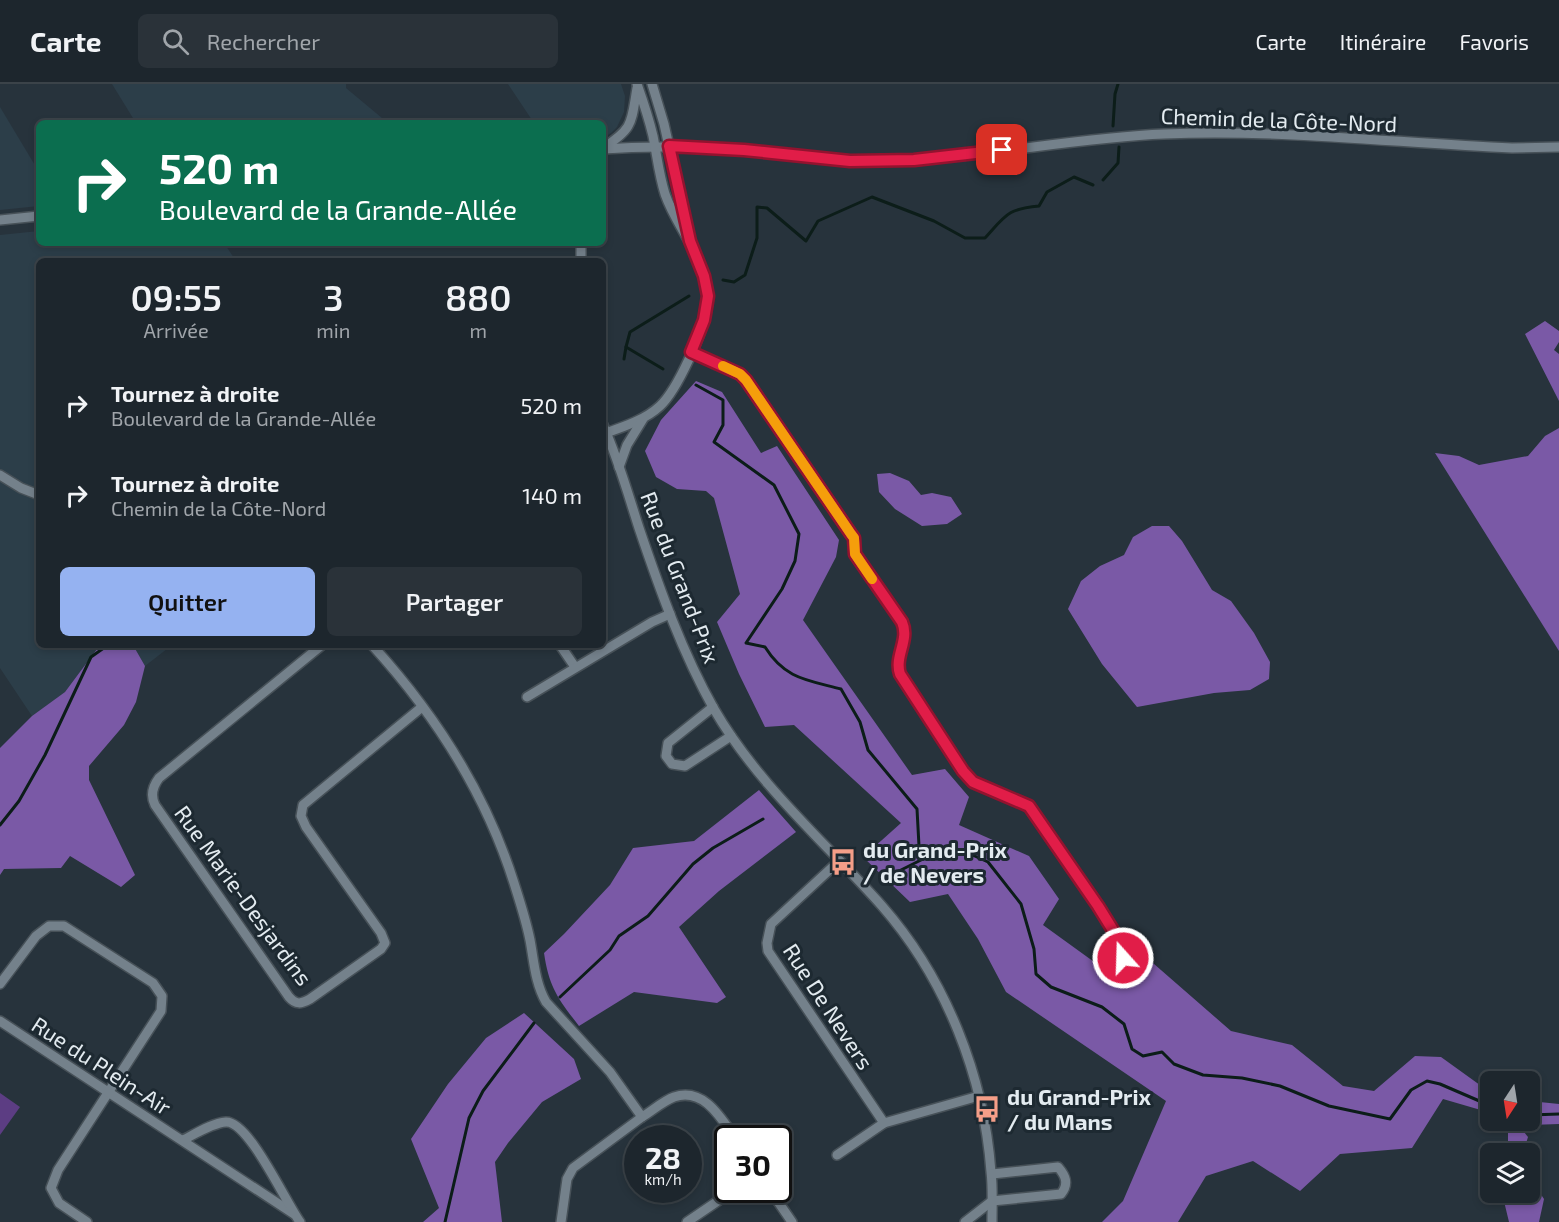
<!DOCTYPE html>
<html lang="fr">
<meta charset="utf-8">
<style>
body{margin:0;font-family:"Exo 2",sans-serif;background:#2a3239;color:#f1f3f6;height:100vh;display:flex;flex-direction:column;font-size:22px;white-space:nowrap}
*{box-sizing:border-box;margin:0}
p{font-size:20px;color:#a0a5aa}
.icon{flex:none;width:33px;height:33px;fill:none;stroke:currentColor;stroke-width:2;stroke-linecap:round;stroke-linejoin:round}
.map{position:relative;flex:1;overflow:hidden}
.sheet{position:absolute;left:36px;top:174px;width:570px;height:390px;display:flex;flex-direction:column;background:#1d262d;border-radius:9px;box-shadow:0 3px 9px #0003,0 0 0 2px #3b4349}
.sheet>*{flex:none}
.top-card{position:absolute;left:36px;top:36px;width:570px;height:126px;border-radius:9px;box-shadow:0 3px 9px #0003,0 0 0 2px #3b4349;background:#0b6e4f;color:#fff;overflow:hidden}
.needle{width:39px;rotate:192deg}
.tools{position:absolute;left:1480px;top:987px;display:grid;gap:12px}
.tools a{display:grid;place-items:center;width:60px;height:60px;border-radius:9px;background:#1d262d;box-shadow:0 3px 9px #0003,0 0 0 2px #3b4349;font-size:30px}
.speed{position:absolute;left:624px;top:1041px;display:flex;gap:12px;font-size:30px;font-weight:700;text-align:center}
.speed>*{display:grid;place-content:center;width:78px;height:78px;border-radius:50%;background:#1d262d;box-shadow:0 3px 9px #0003,0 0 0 2px #3b4349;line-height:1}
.speed small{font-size:15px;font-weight:400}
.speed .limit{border:3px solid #111;border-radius:9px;background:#fff;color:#111}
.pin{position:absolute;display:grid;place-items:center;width:51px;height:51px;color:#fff;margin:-26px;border-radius:12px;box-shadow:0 3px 9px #0006}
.me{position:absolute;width:66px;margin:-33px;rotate:340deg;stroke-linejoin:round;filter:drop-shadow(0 0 4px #0008)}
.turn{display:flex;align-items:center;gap:21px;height:126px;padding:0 24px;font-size:27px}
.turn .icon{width:78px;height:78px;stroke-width:2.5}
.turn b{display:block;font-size:42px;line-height:51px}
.eta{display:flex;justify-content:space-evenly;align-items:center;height:102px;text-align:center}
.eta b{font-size:36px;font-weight:600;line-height:42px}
.cta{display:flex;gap:12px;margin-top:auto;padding:12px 24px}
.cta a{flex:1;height:69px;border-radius:9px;background:#95b2f1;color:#111;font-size:24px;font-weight:600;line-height:69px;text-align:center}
.cta a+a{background:#2a3239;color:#f1f3f6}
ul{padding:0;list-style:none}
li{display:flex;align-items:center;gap:18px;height:90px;padding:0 24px}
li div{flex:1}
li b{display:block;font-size:22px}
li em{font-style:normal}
header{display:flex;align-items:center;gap:36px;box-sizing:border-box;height:84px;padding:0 30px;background:#1d262d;border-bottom:2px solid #3b4349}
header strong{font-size:28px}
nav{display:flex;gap:33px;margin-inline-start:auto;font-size:21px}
.search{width:420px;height:54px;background:#2a3239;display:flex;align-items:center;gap:15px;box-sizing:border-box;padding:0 21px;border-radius:9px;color:#a0a5aa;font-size:22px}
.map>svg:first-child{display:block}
</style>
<header>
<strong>Carte</strong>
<div class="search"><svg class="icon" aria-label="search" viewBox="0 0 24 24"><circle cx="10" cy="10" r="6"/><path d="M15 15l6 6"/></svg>Rechercher</div>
<nav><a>Carte</a><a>Itinéraire</a><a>Favoris</a></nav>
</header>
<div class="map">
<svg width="1559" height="1138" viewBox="0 0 1559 1138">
<rect width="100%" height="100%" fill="#27333c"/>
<g fill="#2c3e49">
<path d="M112,0H346V4L388,39H136Z"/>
<path d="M508,0H621L625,12L624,28L617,43L611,49L603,54V39H534Z"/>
<path d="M0,23L39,88V122L0,126Z"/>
<path d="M39,147V159H224L236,177H39V561H100L65,608L32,632L0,584V151Z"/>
<path d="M133,561H172L145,582Z"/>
</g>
<path fill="#5c3d83" d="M0,1009L20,1023L0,1051Z"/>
<g fill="#7a59a6">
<path d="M1545,237L1559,247V258L1554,266L1559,270V317L1525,250Z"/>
<path d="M696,297L722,308L761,369L777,362L839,456L836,473L803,536L912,691L945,685L969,713L959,741L1029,772L1059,815L1043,841L1126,901L1146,873L1231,947L1292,961L1343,1002L1374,1007L1415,972L1441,973L1491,1009V1029L1443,1015L1412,1064L1340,1070L1300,1107L1253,1077L1206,1092L1178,1138H1102L1123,1117L1166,1017L1006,908L978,855L948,810L910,818L863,773L901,739L794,641L765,643L739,590L717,538L740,510L714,414L706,407L677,405L656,393L645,367L661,336Z"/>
<path d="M1559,344V567L1435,369L1459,372L1479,381L1528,372L1545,352Z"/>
<path d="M890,389L909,397L921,411L932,409L951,413L962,430L947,440L922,442L895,425L879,408L877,390Z"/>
<path d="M1152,442H1169L1182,457L1212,506L1231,517L1254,549L1270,578L1269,595L1250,606L1214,609L1137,623L1102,580L1068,525L1081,497L1100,482L1124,471L1133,453Z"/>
<path d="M100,561H133L145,582L136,618L124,641L89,682V696L135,791L121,803L70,772L61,784L4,785L0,791V664L32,632L65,608Z"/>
<path d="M759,706L796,748L719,807L679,843L726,913L717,919L634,908L579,942C558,915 549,903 544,869L564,850L610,801L633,764L694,757Z"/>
<path d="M524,929L574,975L581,995L542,1018L508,1059L495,1078L502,1138H423L439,1124L411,1055L448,1000L486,954Z"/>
<path d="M1530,1017L1559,1020V1040L1530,1041L1515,1037L1530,1036Z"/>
<path d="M1520,1043L1528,1053L1523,1069H1508V1049Z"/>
<path d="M1530,1094L1544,1115L1539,1138H1509L1502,1109L1530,1108Z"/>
</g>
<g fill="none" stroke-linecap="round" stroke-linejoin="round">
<g stroke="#0c1d19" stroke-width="3">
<path d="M1113,42L1115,10L1118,0"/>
<path d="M1103,96L1118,79L1119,63"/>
<path d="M723,196L734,198L745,191L757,154V123L767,124L806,157L818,137L872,113L934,137L965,154H985C1006,131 1007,125 1039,122L1047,108L1074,93L1093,101"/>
<path d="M624,275L626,263"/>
<path d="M663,285L626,263L630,248L689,212"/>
<path d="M696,301L723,316V341L714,358L774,401L799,450L795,477L782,505L746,559L765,563C785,595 807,596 841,605L860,638L868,666L917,725L919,762L968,769L988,778L1021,820L1034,865L1036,890L1051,903L1102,923L1124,940L1132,965L1143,972L1162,968L1174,980L1203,991L1242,994L1280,1002L1329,1022L1390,1035L1411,1006L1427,997L1440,1000L1491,1022"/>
<path d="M0,741L19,717L45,671L91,573L108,561"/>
<path d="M891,791L923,775L924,763"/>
<path d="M560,913L610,866L619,852L648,832L693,780L713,764L763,735"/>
<path d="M1530,1031L1559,1030"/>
<path d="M445,1138L469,1034L483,1007L534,939"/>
</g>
<defs>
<g id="minor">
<path d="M652,0L664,40L689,152"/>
<path d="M603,64C634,44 631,39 637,4"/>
<path d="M603,65C656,61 710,63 763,68C801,71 838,77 877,77C973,76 1068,54 1164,50C1280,45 1396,59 1512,64L1559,63"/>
<path d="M0,136L39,132"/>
<path d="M581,159V177"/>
<path d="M691,268L735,287L746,296L851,450L854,454L855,470L902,539L905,549L898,577L900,590L963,687L973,698L1029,722L1098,822L1123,864V874L1120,876L1115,874"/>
<path d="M603,341C618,374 628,410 639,444C660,506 682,568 714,625C758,701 825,758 882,822C946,895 984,992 991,1088C993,1104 992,1121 992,1138"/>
<path d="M603,350C623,343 645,336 660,322C678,305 703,248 707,224C709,213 707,202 704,192C696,162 675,139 665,110C659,91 657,72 653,52C649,35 643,17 637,0"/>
<path d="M619,383L627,361L643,335"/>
<path d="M0,391L21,404L39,411"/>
<path d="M322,561L159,694C153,702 150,711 155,721L289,913C296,921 301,920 310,915L381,865L385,859L381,849L306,743L301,732L303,721L422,623"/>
<path d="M372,561C434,629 486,710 514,799C520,818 526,836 530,856C534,877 535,899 546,918L610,988L642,1033C652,1027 663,1017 674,1013C704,1003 721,1034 735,1054"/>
<path d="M560,561L575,583"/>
<path d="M527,613L652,538L670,530"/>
<path d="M713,623L668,659L666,672L672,680L685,682L731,652"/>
<path d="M839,777L771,840L767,859L768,867L884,1039"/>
<path d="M0,900L36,852L49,842H64L153,899L162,912L161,927L58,1086L51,1104L59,1119L87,1138"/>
<path d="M0,937L294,1130"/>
<path d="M183,1056C195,1050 212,1039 226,1038C249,1037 286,1119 300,1138"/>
<path d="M837,1071L884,1039L979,1012"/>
<path d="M770,1106L792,1138"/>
<path d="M561,1138L567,1095L573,1084L642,1033"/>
<path d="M687,1138L734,1106"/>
<path d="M965,1138L992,1117L1061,1110C1069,1100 1066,1092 1058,1083L992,1090"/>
</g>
</defs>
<use href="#minor" stroke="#475158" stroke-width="12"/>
<use href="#minor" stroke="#74818b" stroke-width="9"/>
</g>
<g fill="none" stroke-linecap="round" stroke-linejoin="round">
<defs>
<path id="route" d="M1002,66L914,76L850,77L744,66L669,62L690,157L704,192L708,212L704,236L691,268L740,290L746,296L851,450L854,454L855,470L902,538C910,556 894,572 900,590L963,687L973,698L1029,722L1098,822L1124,864L1123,874"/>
</defs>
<use href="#route" stroke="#92132f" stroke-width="15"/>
<use href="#route" stroke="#e11d48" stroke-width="10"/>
<path stroke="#f59e0b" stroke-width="10" d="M723,282L740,290L746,296L851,450L854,454L855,470L872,495"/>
</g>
<defs>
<symbol id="bus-bare" viewBox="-9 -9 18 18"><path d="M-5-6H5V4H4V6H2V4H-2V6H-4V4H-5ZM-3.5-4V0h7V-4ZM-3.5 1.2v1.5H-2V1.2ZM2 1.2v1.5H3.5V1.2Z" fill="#f49e88" stroke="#1d2931" stroke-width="2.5" paint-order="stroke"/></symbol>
</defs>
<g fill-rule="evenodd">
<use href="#bus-bare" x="824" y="759" width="38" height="38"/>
<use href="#bus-bare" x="968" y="1006" width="38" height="38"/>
</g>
<g text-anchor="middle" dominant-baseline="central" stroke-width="6" stroke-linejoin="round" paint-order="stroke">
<g font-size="22" fill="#e3ebf0" stroke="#1d2931">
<text transform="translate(1279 35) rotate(2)">Chemin de la Côte-Nord</text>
<text transform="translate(681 493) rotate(69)">Rue du Grand-Prix</text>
<text transform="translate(244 811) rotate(54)">Rue Marie-Desjardins</text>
<text transform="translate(829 922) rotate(57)">Rue De Nevers</text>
<text transform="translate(102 981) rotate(33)">Rue du Plein-Air</text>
</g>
<g font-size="22" font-weight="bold" fill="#e3ebf0" stroke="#1d2931" text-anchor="start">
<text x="863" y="765">du Grand-Prix<tspan x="863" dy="25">/ de Nevers</tspan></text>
<text x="1007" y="1012">du Grand-Prix<tspan x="1007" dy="25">/ du Mans</tspan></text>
</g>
</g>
</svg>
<div class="tools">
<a><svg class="needle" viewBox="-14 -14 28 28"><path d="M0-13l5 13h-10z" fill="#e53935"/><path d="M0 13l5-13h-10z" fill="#a0a5aa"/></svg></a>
<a><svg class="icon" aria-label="layers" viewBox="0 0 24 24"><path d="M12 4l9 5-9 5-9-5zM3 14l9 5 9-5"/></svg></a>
</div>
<div class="speed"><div>28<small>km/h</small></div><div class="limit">30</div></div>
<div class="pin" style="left:1002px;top:66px;background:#d93025"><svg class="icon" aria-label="arrive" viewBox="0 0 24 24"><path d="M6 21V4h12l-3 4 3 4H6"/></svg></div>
<svg class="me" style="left:1123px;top:874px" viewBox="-20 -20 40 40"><circle r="17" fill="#e11d48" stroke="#fff" stroke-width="3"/><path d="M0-11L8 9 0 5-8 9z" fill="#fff"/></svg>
<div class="top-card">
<div class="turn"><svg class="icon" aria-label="right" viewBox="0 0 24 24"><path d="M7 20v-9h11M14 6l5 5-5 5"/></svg><div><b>520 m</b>Boulevard de la Grande-Allée</div></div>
</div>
<section class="sheet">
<div class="eta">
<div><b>09:55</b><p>Arrivée</p></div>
<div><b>3</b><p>min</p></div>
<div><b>880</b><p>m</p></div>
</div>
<ul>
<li><svg class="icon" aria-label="right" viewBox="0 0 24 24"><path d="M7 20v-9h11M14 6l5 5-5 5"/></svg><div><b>Tournez à droite</b><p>Boulevard de la Grande-Allée</p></div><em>520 m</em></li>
<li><svg class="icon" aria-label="right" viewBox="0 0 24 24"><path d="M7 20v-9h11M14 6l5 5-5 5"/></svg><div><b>Tournez à droite</b><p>Chemin de la Côte-Nord</p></div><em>140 m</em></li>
</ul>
<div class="cta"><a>Quitter</a><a>Partager</a></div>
</section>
</div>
